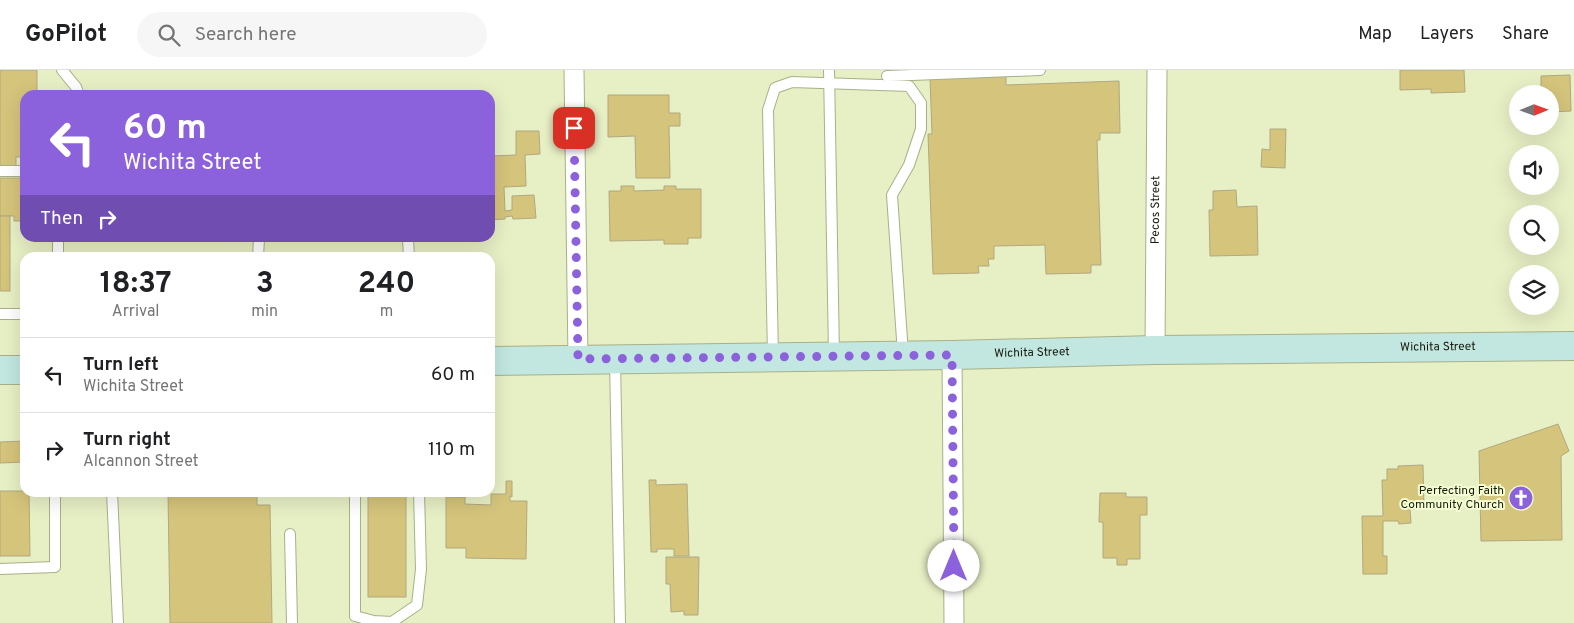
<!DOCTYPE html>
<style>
body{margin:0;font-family:Overpass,sans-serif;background:#f6f6f6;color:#202124;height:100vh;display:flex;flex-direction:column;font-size:19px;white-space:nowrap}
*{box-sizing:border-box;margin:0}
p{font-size:16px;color:#757577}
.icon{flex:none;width:28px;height:28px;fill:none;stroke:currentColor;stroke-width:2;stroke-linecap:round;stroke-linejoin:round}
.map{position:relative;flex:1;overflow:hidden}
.details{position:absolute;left:20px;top:182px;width:475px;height:245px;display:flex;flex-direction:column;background:#fff;border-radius:15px;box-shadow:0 5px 20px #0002}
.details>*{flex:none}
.banner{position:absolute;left:20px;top:20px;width:475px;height:152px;border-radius:15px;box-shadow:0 5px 20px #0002;background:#8c61dc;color:#fff;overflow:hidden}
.needle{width:32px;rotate:89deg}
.tools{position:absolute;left:1509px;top:15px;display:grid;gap:10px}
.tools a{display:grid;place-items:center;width:50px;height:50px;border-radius:50%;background:#fff;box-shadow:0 5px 20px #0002;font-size:25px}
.pin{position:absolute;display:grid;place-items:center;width:42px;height:42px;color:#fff;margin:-21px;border-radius:10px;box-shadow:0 2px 8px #0006}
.me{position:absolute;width:55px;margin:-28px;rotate:0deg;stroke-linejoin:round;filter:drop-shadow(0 0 4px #0008)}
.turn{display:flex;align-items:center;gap:18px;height:105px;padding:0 20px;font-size:22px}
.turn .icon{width:65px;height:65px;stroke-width:2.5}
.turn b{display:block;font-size:35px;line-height:42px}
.then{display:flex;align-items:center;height:48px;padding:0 20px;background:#0003;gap:10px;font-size:19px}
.eta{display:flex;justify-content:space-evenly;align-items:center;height:85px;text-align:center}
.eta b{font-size:30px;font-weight:700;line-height:35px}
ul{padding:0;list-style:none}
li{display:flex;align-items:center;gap:15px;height:75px;padding:0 20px;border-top:1px solid #e0e0e0}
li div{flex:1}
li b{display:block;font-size:19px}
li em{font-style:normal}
header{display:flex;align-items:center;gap:30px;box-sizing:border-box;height:70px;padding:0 25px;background:#fff;border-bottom:1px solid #e0e0e0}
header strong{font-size:24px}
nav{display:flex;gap:28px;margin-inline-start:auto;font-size:18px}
.search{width:350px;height:45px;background:#f6f6f6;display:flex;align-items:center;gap:12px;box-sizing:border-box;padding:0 18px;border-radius:28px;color:#757577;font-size:19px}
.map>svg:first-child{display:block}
</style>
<header>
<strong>GoPilot</strong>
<div class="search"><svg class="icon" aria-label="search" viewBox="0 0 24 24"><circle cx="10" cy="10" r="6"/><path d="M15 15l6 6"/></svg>Search here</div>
<nav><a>Map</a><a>Layers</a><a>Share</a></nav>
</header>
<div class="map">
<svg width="1574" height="553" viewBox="0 0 1574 553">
<rect width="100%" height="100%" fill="#e7efc5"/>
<g fill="#d5c47b" stroke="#b1a880">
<path d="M0,0H37V25H25V87H16V96H0Z"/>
<path d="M1400,0H1464L1465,22L1431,23V19L1400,20Z"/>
<path d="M1570,5L1571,41L1550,42V24H1541V6Z"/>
<path d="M1006,6V15L1119,11L1120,63H1100V70H1097L1101,195H1091V203L1046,204L1045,175L994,176V189H988L989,196H978L979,203L933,204L928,64H932L930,8Z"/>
<path d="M608,25H669V43H680V56H669L670,108H636L635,66L608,67Z"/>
<path d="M1270,59H1286L1285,98L1261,97L1262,79L1270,80Z"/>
<path d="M516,61H539L540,84L525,85L526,116L504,117L505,141L512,140V126L534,125L536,148L513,149L512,146L505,147V149L490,150V86L516,85Z"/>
<path d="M0,108H25V151H14V146H0Z"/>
<path d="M621,116H634V121L664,120V116H676V119H701V168H688V174H664V170L610,171L609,121H621Z"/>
<path d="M1236,120L1237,137L1257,136L1258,185L1210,186L1209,140H1213V121Z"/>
<rect x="0" y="146" width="10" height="75"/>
<path d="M1558,354L1569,381L1561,386L1562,470L1481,471L1479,381Z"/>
<path d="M25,371V392L0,393V372Z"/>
<path d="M1423,395L1424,439H1410L1411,453L1399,454L1398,451H1383V486H1387V504H1363L1362,446H1383L1382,410H1387V399H1398V396Z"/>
<path d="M649,410H656V415L687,414L689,486H674V479H657V482H651Z"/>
<path d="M506,411H512V427L510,426V431H527L526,489L466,488V478H446V427H465V434L491,435V424H506Z"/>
<path d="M0,421H25V422H29L30,486H0Z"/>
<path d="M168,422H257V435H270L272,553H170Z"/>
<rect x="368" y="422" width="38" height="105"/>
<path d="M1100,423H1126V427H1147V445H1140V489H1127V495H1117V488H1103V452H1099Z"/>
<path d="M666,487H699L698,545H684V541L671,542L670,514H666Z"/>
</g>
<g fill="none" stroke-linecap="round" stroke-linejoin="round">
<defs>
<g id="service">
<path d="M62,0L76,17L79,25"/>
<path d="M829,0L834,285"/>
<path d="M887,6L1040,0"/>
<path d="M0,101H25"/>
<path d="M408,168L409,188"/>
<path d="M58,188V168"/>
<path d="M258,188L259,168"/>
<path d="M0,244H25"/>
<path d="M773,286L768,40L775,18L792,12L909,16L921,33V59L909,95L892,125L903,284"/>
<path d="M615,290L620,553"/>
<path d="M112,422L118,553"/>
<path d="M355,422V546L374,551L392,552L417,535L421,499L419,422"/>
<path d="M290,464L292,553"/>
<path d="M0,499L55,497V422"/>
</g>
<g id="minor">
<path d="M574,0L578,289"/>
<path id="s1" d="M1155,280L1157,0"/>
<path d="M952,285L954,553"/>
</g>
<g id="secondary">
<path id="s2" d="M490,291L952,285L1155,280L1574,276"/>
<path d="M0,300H25"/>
</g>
</defs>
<use href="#service" stroke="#a8b088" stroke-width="12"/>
<use href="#minor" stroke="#a8b088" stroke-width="21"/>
<use href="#secondary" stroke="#a8b088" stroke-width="30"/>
<use href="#service" stroke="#fff" stroke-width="10"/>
<use href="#minor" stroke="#fff" stroke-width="19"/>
<use href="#secondary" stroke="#c2e7e0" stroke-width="28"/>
</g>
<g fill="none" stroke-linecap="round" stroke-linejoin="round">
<path stroke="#8c61dc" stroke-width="9" stroke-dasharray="0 16.2" d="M574,58L578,289L952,285L954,496"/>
</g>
<defs>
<symbol id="church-disc" viewBox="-11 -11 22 22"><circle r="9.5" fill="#8c61dc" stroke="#f4fdd2"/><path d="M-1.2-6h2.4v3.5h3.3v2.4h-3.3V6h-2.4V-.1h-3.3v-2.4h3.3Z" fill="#fff"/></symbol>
</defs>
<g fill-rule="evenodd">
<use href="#church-disc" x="1507" y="414" width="28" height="28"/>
</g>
<g text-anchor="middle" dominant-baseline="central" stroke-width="4" stroke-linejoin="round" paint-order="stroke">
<g font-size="12" fill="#171a0b" stroke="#f4fdd2">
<text stroke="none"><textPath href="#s1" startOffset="140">Pecos Street</textPath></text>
<text stroke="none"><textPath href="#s2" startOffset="948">Wichita Street</textPath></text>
<text stroke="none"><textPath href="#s2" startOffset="542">Wichita Street</textPath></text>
</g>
<g font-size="12" fill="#171a0b" stroke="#f4fdd2" text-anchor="end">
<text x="1504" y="421">Perfecting Faith<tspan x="1504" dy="14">Community Church</tspan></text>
</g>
</g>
</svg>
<div class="tools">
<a><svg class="needle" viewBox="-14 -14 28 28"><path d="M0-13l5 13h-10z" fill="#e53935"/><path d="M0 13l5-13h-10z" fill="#757577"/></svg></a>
<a><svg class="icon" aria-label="sound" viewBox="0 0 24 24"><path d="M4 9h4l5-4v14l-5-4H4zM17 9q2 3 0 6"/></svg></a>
<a><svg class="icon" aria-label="search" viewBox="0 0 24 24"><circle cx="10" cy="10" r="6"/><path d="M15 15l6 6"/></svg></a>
<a><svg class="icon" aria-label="layers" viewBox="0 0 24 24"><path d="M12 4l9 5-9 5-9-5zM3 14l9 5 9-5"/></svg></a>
</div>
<div class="pin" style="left:574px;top:58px;background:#d93025"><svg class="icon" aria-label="arrive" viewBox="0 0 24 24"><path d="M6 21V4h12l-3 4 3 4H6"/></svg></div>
<svg class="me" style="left:954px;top:496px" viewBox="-20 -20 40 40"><circle r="19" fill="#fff"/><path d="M0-13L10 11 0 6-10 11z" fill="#8c61dc"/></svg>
<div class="banner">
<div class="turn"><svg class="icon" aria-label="left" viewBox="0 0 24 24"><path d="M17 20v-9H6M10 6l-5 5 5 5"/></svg><div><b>60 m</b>Wichita Street</div></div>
<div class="then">Then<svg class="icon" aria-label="right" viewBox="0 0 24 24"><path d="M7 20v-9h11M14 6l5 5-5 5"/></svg></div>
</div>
<section class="details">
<div class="eta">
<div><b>18:37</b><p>Arrival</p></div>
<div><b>3</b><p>min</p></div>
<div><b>240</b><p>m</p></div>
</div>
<ul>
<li><svg class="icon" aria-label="left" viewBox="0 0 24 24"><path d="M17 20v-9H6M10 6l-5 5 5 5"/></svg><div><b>Turn left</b><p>Wichita Street</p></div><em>60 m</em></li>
<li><svg class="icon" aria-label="right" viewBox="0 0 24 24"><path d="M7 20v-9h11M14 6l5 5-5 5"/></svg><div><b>Turn right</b><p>Alcannon Street</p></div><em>110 m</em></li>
</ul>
</section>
</div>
